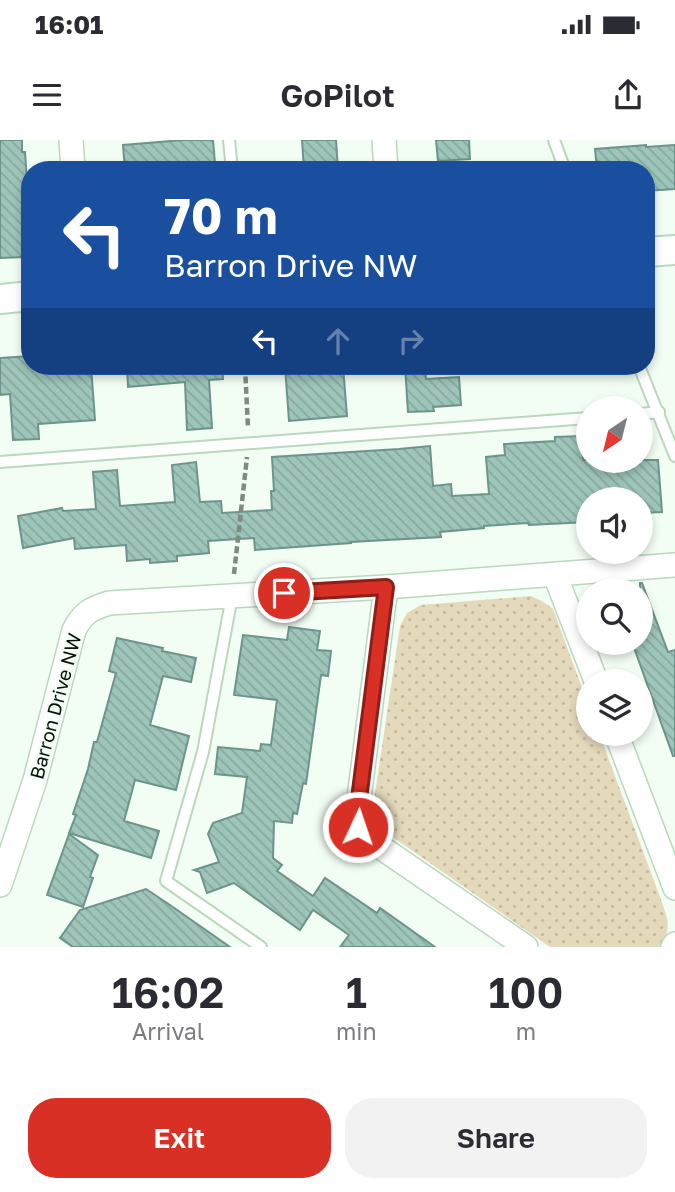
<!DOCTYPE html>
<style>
body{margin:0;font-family:"Golos Text",sans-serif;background:#f2f2f3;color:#2b2b33;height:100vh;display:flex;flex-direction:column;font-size:26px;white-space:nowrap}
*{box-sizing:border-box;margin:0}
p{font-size:23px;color:#7c7c81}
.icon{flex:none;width:38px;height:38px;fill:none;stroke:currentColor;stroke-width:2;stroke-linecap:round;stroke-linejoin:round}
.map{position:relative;height:807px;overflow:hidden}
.panel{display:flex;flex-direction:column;background:#fff;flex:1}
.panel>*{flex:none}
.top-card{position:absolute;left:21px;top:21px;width:634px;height:214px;border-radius:28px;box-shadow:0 4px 10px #0003;background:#1a4fa0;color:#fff;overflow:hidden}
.needle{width:46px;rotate:215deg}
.controls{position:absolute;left:576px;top:256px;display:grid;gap:14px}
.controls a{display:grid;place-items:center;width:77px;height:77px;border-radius:50%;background:#fff;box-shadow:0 4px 10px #0003;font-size:35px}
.pin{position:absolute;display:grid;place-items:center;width:60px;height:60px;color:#fff;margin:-30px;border:4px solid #fff;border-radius:50%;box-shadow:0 2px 7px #0007}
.me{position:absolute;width:77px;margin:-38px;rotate:3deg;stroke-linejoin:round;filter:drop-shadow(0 0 5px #0008)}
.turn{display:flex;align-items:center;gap:24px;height:147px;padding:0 28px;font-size:32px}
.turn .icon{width:91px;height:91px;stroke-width:2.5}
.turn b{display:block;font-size:49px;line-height:60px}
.lanes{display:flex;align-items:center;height:66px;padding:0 28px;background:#0003;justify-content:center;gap:35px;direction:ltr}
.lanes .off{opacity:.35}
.eta{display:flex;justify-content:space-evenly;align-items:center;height:119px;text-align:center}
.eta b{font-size:42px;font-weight:600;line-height:49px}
.primary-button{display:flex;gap:14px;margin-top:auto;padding:14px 28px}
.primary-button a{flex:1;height:80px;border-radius:28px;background:#d93025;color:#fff;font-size:28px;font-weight:600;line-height:80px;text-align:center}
.primary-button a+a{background:#f2f2f3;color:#2b2b33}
.status{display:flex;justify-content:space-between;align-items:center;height:49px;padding:0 35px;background:#fff;direction:ltr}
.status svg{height:19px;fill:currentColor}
header{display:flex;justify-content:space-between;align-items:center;height:91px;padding:0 28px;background:#fff;font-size:32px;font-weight:600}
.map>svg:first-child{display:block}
</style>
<div class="status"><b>16:01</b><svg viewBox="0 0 49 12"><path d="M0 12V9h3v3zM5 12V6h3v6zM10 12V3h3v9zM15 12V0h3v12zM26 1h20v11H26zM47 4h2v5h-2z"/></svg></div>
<header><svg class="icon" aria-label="menu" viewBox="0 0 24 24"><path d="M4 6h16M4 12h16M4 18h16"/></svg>GoPilot<svg class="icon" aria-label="share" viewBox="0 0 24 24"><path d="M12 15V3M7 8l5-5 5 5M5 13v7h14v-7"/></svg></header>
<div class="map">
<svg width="675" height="807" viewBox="0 0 675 807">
<defs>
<pattern id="grass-dots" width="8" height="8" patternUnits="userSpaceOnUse" patternTransform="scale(1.75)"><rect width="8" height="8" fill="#e5d9bb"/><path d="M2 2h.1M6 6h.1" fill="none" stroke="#c3b99f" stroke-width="1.8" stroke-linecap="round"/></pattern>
<pattern id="building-back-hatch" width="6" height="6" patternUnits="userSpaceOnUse" patternTransform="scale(1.75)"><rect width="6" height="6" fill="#9ec5ba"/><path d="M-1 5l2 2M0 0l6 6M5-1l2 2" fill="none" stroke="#87a89f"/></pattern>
</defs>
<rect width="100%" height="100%" fill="#f2fdf3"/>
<path fill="url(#grass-dots)" d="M531,456L542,461L553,469L588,564V593H599L660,757C667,777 673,788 660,807H550L387,693L379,684L373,667L400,486L407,473L421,465Z"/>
<g fill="url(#building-back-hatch)" stroke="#6d948a" stroke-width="2">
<path d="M0,0H22V12H25L30,85H27V93H23L25,117L0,118Z"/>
<path d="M184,0H213L215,23L157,27V30H125L123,5Z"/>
<path d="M302,0H336L338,30H304Z"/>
<path d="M436,0H469L470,19L438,21Z"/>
<path d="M646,5V7L675,5V49L646,51V30H597L595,9Z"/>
<path d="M30,216V226H91L95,280L38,284L39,299L13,300L10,254L0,255V218Z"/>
<path d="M127,226H222L223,239L209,240L212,288L187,290L185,242L128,247Z"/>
<path d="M285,226H343L347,276L289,281Z"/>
<path d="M405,226H425L426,239L459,237L461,265L433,267L434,271L408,272Z"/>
<path d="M582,296L583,320H658L662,372L640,373V359H588V382L529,385L528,383L484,386V388L440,392L441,397L351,402V403L255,410L254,398L208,401L209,413L177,416V421L150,423V419L127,421L126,405L75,409L74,398L23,408L18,376L62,368L63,371L96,369L93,332L117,330L120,366L175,362L172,325L196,322L200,362L221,361L222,373L272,370L271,351H274L272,317L399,309L430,306L433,346L451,344L452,356L489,354L486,317L505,315L504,304L555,301V297Z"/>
<path d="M640,443H642L668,512L675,510V616H673L632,502H640Z"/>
<path d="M289,487L320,491L317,510L331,511L328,536L321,535L306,644L303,643L297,674L293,673L292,683L274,681L273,718L282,725L277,731L313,756L325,738L377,773L380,768L435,807H340L349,795L313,770L300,790L234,743L207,753L200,732L194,730L219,722L208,694L213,683L242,673L247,637L215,634L218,607L260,611L261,604L271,605L277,560L234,555L243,495L287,500Z"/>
<path d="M117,498L163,508L162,511L196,518L191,542L163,536L150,585L189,596L176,650L135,640L124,681L159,691L151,718L69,693L76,675L73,674L88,629L94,602H97L116,533L109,531Z"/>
<path d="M69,694L98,715L90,737L93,738L83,767L47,755Z"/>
<path d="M146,749L170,765L230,807H73L60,798L80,770Z"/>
</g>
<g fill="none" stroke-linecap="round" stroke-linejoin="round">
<defs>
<g id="service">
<path d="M229,0L232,30"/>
<path d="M554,0L565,30"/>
<path d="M639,226L675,316"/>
<path d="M640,274L659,272"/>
<path d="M0,322L588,278"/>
<path d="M232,456L203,612L166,741L261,807"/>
</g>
<g id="minor">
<path d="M71,0L73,30"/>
<path d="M384,0L386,30"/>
<path d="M555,435L596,541"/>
<path d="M386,447L359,658C358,683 354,688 376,704L526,807"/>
<path d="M616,593L675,748"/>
<path d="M0,745L35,640L74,490C83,473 90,469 109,463L386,447L675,425"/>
<path d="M673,807L675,804"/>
</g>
<g id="tertiary">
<path d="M646,112L675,110"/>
<path d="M0,159L30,156"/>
</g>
</defs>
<use href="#service" stroke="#bbd7bd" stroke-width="14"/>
<use href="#minor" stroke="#bbd7bd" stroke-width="26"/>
<use href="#tertiary" stroke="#bbd7bd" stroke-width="32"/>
<g stroke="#7f8a80" stroke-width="4.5" stroke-dasharray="7 3.5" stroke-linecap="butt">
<path d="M245,226L248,288"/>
<path d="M234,434L247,317"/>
</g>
<use href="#service" stroke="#fff" stroke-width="10"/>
<use href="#minor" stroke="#fff" stroke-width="23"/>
<use href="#tertiary" stroke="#fff" stroke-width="28"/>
</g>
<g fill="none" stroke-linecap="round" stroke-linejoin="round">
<defs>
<path id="route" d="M284,453L386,447L359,659L358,687"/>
</defs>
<use href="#route" stroke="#8d1f18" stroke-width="18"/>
<use href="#route" stroke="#d93025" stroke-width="12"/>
</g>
<g text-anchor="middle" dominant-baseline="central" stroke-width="5" stroke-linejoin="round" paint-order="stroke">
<g font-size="19" fill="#09130a" stroke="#f2fdf3">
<text transform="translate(55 566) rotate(-75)">Barron Drive NW</text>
</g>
</g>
</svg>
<div class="controls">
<a><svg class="needle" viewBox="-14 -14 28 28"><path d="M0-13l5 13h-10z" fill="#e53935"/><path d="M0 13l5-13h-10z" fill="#7c7c81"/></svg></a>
<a><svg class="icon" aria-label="sound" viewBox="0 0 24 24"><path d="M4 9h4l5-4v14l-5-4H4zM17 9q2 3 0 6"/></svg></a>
<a><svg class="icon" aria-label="search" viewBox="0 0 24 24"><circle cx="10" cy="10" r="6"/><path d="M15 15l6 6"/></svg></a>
<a><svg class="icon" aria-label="layers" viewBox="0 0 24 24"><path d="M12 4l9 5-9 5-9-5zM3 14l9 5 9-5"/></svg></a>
</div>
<div class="pin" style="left:284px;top:453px;background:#d93025"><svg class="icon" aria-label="arrive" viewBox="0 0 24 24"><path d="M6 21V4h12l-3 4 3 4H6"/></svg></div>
<svg class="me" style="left:358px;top:687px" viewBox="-20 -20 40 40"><circle r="17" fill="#d93025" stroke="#fff" stroke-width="3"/><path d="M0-11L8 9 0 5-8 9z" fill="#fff"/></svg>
<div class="top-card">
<div class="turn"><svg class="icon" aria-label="left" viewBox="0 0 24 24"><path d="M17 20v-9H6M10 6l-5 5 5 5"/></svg><div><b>70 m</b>Barron Drive NW</div></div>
<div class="lanes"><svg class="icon" aria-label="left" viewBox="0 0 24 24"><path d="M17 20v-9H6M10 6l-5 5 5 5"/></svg><svg class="icon off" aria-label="ahead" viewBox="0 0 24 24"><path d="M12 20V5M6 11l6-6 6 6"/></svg><svg class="icon off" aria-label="right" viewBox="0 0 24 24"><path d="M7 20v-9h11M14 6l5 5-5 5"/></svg></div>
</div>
</div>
<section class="panel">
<div class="eta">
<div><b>16:02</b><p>Arrival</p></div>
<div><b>1</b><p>min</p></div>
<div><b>100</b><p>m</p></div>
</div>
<div class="primary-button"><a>Exit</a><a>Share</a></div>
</section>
